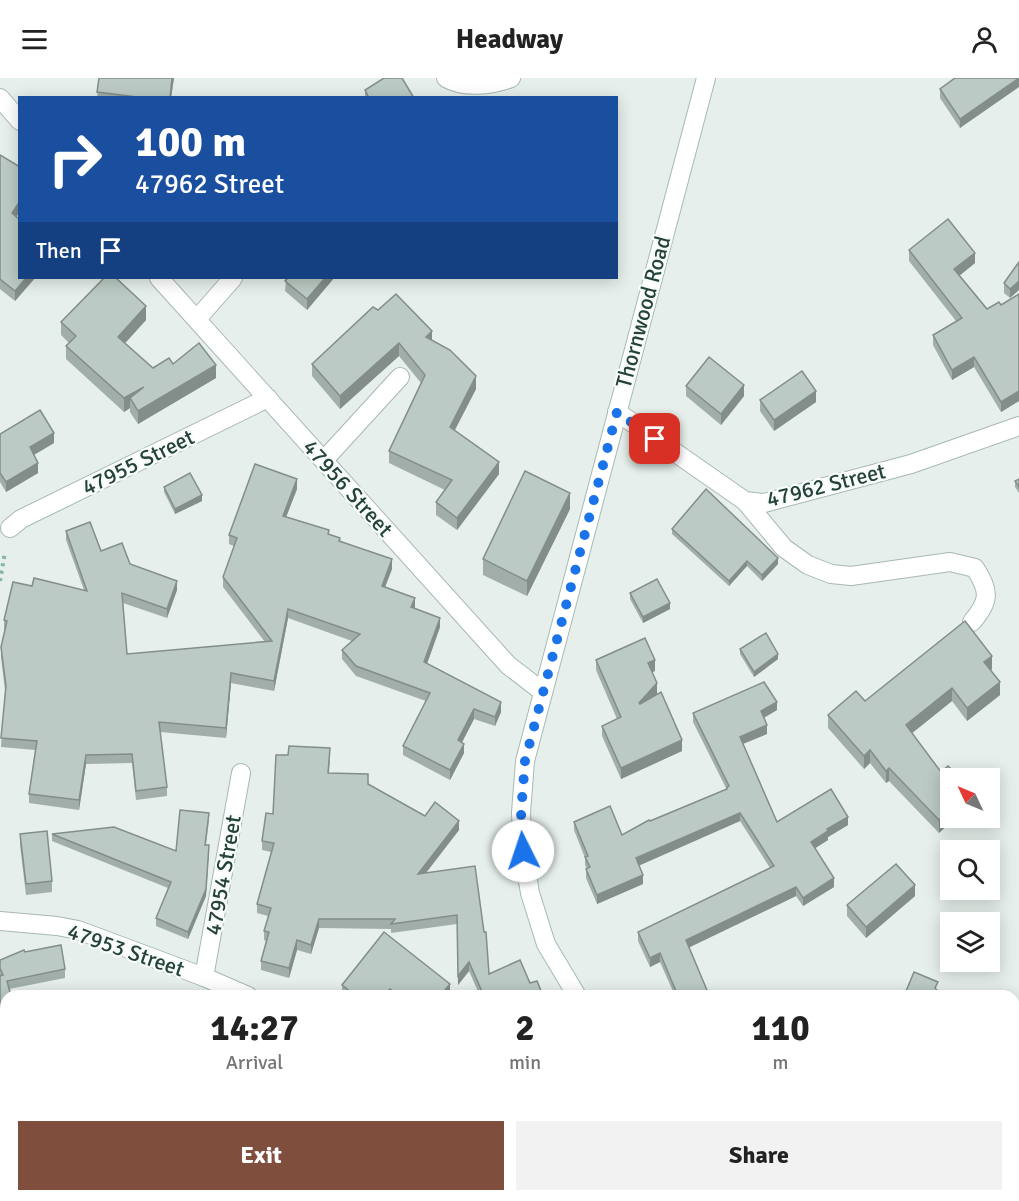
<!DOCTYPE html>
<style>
body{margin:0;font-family:Signika,sans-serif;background:#f2f2f2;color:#222;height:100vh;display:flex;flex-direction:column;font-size:22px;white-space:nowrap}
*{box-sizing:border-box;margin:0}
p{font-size:20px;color:#767676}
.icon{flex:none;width:33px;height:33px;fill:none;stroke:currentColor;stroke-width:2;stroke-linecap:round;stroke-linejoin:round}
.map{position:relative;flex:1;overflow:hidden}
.details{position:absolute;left:0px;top:912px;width:1020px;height:212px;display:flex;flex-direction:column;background:#fff;border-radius:18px 18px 0 0;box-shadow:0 3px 15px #0003}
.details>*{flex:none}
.top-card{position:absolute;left:18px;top:18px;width:600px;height:183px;border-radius:0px;box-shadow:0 3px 15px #0003;background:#1a4fa0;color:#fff;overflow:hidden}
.needle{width:39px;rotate:314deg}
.fabs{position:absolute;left:940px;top:690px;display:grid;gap:12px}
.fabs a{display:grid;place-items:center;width:60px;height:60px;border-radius:0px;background:#fff;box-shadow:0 3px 15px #0003;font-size:30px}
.pin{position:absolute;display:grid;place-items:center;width:51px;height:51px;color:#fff;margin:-26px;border-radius:12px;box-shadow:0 3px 9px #0006}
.me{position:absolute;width:66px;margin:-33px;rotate:356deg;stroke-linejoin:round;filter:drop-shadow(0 0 4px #0008)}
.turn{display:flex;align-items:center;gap:21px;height:126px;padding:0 18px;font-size:27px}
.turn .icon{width:78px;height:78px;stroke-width:2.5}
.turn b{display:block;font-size:42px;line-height:51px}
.then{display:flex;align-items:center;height:57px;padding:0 18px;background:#0003;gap:12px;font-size:22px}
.eta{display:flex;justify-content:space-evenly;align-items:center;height:102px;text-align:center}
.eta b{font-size:36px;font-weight:800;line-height:42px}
.primary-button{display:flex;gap:12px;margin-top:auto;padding:12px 18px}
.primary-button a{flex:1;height:69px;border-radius:0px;background:#804e3d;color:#fff;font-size:24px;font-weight:800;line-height:69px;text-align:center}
.primary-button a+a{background:#f2f2f2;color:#222}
header{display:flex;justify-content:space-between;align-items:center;height:78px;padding:0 18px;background:#fff;font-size:27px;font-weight:800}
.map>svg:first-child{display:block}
</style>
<header><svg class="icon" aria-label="menu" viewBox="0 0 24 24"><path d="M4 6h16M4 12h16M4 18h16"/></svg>Headway<svg class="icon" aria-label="person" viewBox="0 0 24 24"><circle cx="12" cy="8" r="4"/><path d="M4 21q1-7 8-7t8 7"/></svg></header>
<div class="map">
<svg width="1019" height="1123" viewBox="0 0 1019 1123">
<rect width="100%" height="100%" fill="#e6efeb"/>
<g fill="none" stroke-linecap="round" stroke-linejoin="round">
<defs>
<g id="lane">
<path d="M197,241L233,200"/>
<path d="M324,382L400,299"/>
<path d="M6,1123V1119"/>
</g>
<g id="street">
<path d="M446,0C465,11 492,7 511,0"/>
<path d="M0,20L20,43"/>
<path d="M159,200L508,587L543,614"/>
<path d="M617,334L745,423L764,425L911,386L1019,348"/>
<path d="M745,423L784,470L808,487L831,496L851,498L950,484L975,490C990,514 990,522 972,544"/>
<path d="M10,450L21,441L268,320"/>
<path d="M0,843L57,848L78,852L204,899L248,918"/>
<path d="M204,899L241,695"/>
<path d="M1014,1104L1019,1110"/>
<path d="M436,1118L437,1123"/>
</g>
<g id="secondary">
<path d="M577,918L546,866L530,815L523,773L521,735L525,683L706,0"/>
<path d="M719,1118L723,1123"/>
</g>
</defs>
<use href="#lane" stroke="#a8b8b2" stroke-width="20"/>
<use href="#street" stroke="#a8b8b2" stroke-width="20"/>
<use href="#secondary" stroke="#a4bbb3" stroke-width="20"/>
<path stroke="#86b3a5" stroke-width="4" stroke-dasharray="3 4.5" stroke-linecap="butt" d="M0,503L5,474"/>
<use href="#lane" stroke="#fff" stroke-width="18"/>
<use href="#street" stroke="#fff" stroke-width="18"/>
<use href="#secondary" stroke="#fff" stroke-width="18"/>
</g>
<g fill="#a1aea9">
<path d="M99,0H174L171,20H97Z"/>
<path d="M1019,0L960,50L940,20V11Z"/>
<path d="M365,12L414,20H365Z"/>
<path d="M0,77L20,89V133L16,139L20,200H35L15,223L0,211Z"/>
<path d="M909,172L975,185L959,198L987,231L1001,227L1019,216V323L1001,334L974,289L952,302L933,267V257L956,243L909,183Z"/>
<path d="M1019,184L1010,220L1004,215V205Z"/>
<path d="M283,200H334L307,232L285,213L286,202Z"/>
<path d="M378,232L432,263L476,311L455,352L499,396L457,452L436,437V424L445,412L389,385V373L421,305L399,278L340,331L312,298V286Z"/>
<path d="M146,242L125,265L153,290L173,286L216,300L138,346L130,334V330L124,334L66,281V268L69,265L61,257V244Z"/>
<path d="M686,308L744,318L721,347L686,318Z"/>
<path d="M760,322L816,324L774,353L760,333Z"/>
<path d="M0,356L54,365L34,377L38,395L6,414L0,404Z"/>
<path d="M1019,401V415L1015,409V403Z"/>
<path d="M164,409L202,423L175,436L164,414Z"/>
<path d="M297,411L286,439L329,456L392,491L385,509L415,529V530L440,549L427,586L501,634L495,648L474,641L462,664L464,675L450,702L403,677V668L426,623L356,598L342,581V572L352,563L288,540L274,613L231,605L226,660L160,654L167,709V718L136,722L132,685L86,686L79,732L29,725V716L35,672L1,669L5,613L1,579V569L5,552H4V542L32,508L84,512L66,462V453L101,473L130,486L177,512L167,540L123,525L127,576L265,564L223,509V499L234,468L229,466V457Z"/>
<path d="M570,431L527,518L483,497V481Z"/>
<path d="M672,451L778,486L762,503L747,488L729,508L672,456Z"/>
<path d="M630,515L670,531L643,545L630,521Z"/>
<path d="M740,571L778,581L754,599L740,576Z"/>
<path d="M596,582L655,593L652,594L657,616L682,673L621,701L602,658V648L617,641L596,592Z"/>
<path d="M992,591L991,592L1000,617L967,643L952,623L912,655L951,740H955L939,755L889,703L886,705L870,685L864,691L828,650V637L865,623Z"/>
<path d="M777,632L764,640L767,656L743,666L777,744L848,747L828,759V762L814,770L834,809L803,828L796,818L689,869L709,918H675L660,884L650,889L638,863V854L770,790L740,743L639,787L643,806L597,826L586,800V791H587L585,787V780L574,752V744L622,757L650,743L727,712L693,644V635Z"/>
<path d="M288,677L330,680L329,695L368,707L425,738L459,752L426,795L475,788L489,896L530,905L543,918H480L469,893L458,907L457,846L391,855V851L319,850L311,876L297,872L289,900L261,892V883L266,863L264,862V853L268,838L257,835V826L271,774L262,772V763L273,736Z"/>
<path d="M209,742L206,767L209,774L206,818L188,861L156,848V840L168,810L52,763V756L176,773Z"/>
<path d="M20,756L52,803V814L26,817L20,767Z"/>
<path d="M915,818L866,860L847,838V827Z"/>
<path d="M25,874L65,891V900L9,911L6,1034L0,1038V882Z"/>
<path d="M342,907L450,916L449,918H342Z"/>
<path d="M1019,983V1012L1014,1003V985Z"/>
<path d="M119,1118H155L154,1119L130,1122Z"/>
<path d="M506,1118H641L643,1123H509Z"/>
<path d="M775,1118H957V1123H776Z"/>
</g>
<g fill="#838d89">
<path d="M172,0H174L171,20H170Z"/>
<path d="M1019,0V9L960,50V41Z"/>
<path d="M20,123V133L12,146V135Z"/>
<path d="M975,175V185L954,202V191Z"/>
<path d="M26,200H35L15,223V213Z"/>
<path d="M325,200H334L307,232V221Z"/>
<path d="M1019,203V212L1010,220V211Z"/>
<path d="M146,228V242L118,273V259Z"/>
<path d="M432,253V266L426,259Z"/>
<path d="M399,265V278L340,331V318Z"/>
<path d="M974,279V289L952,302V292Z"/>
<path d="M216,287V300L138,346V333Z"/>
<path d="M476,298V311L450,361V349Z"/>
<path d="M744,307V318L721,347V336Z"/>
<path d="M144,309L130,320V330L124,334V320Z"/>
<path d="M816,313V324L774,353V342Z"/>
<path d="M1019,313V323L1001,334V324Z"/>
<path d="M54,355V365L30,379V369Z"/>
<path d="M499,384V396L457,452V440Z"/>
<path d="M38,385V395L6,414V404Z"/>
<path d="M297,401V411L283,447V438Z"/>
<path d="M570,415V431L527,518V503Z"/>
<path d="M202,417V423L175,436V431Z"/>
<path d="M778,480V486L762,503V497Z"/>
<path d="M392,481V491L382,517V508Z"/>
<path d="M747,483V488L729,508V503Z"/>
<path d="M177,503V512L167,540V531Z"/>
<path d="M415,520V529L411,539V529Z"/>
<path d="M670,525V531L643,545V539Z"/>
<path d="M288,531V540L274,613V603Z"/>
<path d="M440,540V549L424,594V584Z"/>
<path d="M778,576V581L754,599V594Z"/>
<path d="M992,578V591L984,597V584Z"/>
<path d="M655,582V593L648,596V585Z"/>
<path d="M231,595V605L226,660V650Z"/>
<path d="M1000,604V617L967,643V630Z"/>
<path d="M657,605V616L639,636V625Z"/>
<path d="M952,610V623L906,660V647Z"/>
<path d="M501,624V634L495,648V639Z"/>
<path d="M777,624V632L761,641V633Z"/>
<path d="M474,631V641L458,672V662Z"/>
<path d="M767,647V656L740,667V659Z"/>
<path d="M682,662V673L621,701V690Z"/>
<path d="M464,666V675L450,702V692Z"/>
<path d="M870,672V685L864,691V678Z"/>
<path d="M86,677V686L79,732V722Z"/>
<path d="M889,690V703L886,705V693Z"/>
<path d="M951,730V740H955L939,755V742Z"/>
<path d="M740,735V743L636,789V780Z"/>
<path d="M848,739V747L828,759V762L811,773V764L827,751Z"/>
<path d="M459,743V752L418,805V796Z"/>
<path d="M209,767L206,818L188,861V854Z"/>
<path d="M643,797V806L597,826V817Z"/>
<path d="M834,800V809L803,828V820Z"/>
<path d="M915,807V818L866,860V849Z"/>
<path d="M796,809V818L686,871V862Z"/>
<path d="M319,841V850L311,876V867Z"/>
<path d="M297,862V872L289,900V890Z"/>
<path d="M660,875V884L650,889V880Z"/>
<path d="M469,884V893L458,907V898Z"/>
<path d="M450,906V916L449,918H440Z"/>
<path d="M390,911V918H384Z"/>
<path d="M6,1025V1034L0,1038V1030Z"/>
<path d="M954,1118H957V1123H946Z"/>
</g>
<g fill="#bbcac4" stroke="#838d89" stroke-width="1.5">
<path d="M99,0H172L170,20H145L97,14Z"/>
<path d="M384,0H402L414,20H369L365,12Z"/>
<path d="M955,0H1019L960,41L940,11Z"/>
<path d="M0,77L20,89V123L12,135L20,142V200H26L15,213L0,201Z"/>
<path d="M948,141L975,175L954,191L987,231L999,224L1001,227L1019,216V313L1001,324L974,279L952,292L933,257L962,240L909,172Z"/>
<path d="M1019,184V203L1010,211L1004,205Z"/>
<path d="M104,200H116L146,228L118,259L153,290L169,280L173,286L199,265L216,287L138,333L130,320L144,309L124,320L66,268L76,258L61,244Z"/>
<path d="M288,200H325L307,221L285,203Z"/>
<path d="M396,216L432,253L426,259L450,272L476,298L450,349L499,384L457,440L436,424L452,402L389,373L425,297L399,265L340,318L312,286L373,229L378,232Z"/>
<path d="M709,279L744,307L721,336L686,308Z"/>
<path d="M802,293L816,313L774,342L760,322Z"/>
<path d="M40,332L54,355L30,369L38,385L6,404L0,395V356Z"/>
<path d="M255,386L297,401L283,438L329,452L328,456L340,460L339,463L392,481L382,508L415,520L411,529L440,540L424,584L501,624L495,639L474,631L458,662L464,666L450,692L403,668L430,615L356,588L342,572L360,556L288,531L274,603L231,595L226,650L159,644L167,709L136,713L132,676L86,677L79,722L29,716L37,663L1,660L6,608L1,569L7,543L4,542L13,504L32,508L34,500L87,513L66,453L90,444L101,473L122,465L130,486L177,503L167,531L122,515L127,576L272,563L223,499L237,460L229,457Z"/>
<path d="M525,393L570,415L527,503L483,481Z"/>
<path d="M190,395L202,417L175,431L164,409Z"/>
<path d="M1019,401V409L1015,403Z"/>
<path d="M706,411L778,480L762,497L747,483L729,503L672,451Z"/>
<path d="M657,501L670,525L643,539L630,515Z"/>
<path d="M965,543L992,578L984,584L1000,604L967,630L952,610L906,647L941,694L948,688L960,700H951V730L939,742L889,690L886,693L870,672L864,678L828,637L856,613L865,623Z"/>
<path d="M766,555L778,576L754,594L740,571Z"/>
<path d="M645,560L655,582L648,585L657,605L639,625L640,626L661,614L682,662L621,690L602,648L621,639L596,582Z"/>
<path d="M764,604L777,624L761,633L767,647L740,659L777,744L831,711L848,739L827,751L828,753L811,764L834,800L803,820L796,809L686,862L709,917L706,918H678L660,875L650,880L638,854L774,788L740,735L636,780L643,797L597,817L586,791L590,789L585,779L588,778L574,744L610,728L622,757L649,742L650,743L727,711V709L729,708L693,635Z"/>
<path d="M289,668L330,670L328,695L368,696V706L425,738L435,724L459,743L418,796L475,788L484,854H486L489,896L520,882L530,905L537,903L543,918H484L469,884L458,898L457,837L391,846L395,841H319L311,867L297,862L289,890L261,883L269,854L264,853L271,830L257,826L274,765L262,763L266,735L273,736L276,677H288Z"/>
<path d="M180,732L209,735L205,767H209L206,811L188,854L156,840L171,804L52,756L114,749L176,773Z"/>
<path d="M47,753L52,803L26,806L20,756Z"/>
<path d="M896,786L915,807L866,849L847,827Z"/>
<path d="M384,854L450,906L440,918H399L390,911L384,918H356L342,907Z"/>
<path d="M61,867L65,891L7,903L11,918H6V1025L0,1030V898L3,897L0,890V882L24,872L25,874Z"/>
<path d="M914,894L938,904L935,910L942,918H904Z"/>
<path d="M1019,983V1007L1014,998V985Z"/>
<path d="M213,1118H219L233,1123H211Z"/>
<path d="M330,1118H380L379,1123H330Z"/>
<path d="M511,1118H641L643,1123H513Z"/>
<path d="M778,1118H954L946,1122V1123H781Z"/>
</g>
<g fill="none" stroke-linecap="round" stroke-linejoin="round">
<path stroke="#1a73e8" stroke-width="10" stroke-dasharray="0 18" d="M523,773L521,735L525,683L617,334L655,361"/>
</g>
<g text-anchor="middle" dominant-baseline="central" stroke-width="4.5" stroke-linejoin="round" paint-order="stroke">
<g font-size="22" fill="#24423a" stroke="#f7fbf9">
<text transform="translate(643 234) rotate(-75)">Thornwood Road</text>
<text transform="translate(138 384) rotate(-26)">47955 Street</text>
<text transform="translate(826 407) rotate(-14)">47962 Street</text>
<text transform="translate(348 410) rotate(48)">47956 Street</text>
<text transform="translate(223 797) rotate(-80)">47954 Street</text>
<text transform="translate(126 872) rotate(19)">47953 Street</text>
</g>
</g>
</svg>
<div class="fabs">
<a><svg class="needle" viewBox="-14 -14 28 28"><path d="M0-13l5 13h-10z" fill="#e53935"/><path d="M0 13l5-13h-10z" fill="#767676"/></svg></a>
<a><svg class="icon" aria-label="search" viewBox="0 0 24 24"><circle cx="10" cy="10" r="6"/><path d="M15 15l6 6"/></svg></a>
<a><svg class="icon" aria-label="layers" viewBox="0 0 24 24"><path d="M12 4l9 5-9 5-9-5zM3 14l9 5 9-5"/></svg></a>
</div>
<div class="pin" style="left:655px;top:361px;background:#d93025"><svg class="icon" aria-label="arrive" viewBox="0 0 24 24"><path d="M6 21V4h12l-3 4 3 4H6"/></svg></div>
<svg class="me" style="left:523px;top:773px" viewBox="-20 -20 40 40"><circle r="19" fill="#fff"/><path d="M0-13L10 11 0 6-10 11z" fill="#1a73e8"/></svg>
<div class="top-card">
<div class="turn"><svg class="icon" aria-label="right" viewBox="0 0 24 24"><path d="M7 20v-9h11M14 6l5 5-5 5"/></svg><div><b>100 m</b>47962 Street</div></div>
<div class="then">Then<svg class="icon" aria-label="arrive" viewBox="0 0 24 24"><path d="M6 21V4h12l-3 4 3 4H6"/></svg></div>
</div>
<section class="details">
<div class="eta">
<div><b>14:27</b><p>Arrival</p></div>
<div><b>2</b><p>min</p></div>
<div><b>110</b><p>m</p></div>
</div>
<div class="primary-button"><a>Exit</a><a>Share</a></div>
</section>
</div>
